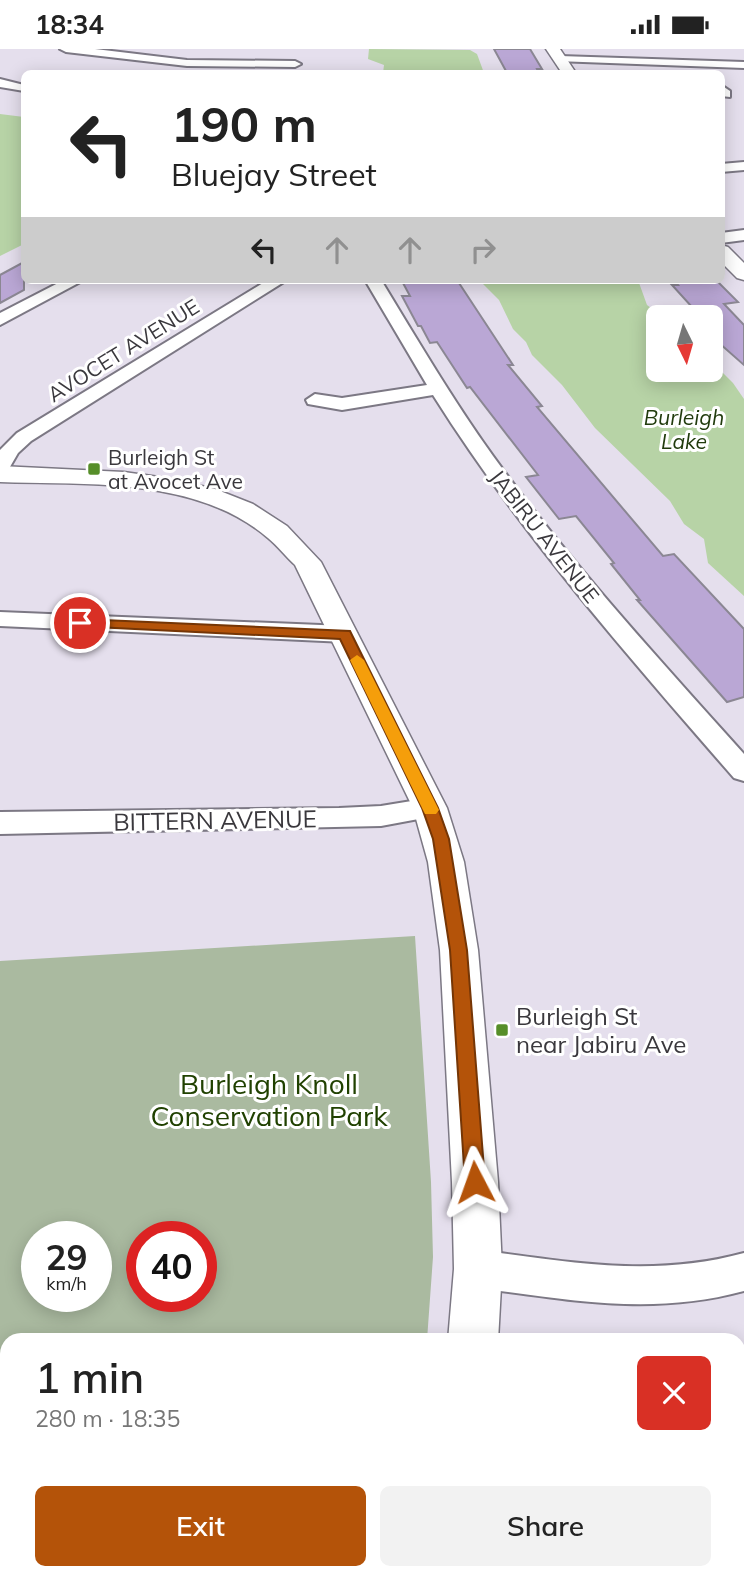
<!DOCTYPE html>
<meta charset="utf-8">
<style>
body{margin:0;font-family:Mulish,sans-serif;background:#f2f2f2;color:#222;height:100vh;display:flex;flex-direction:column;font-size:26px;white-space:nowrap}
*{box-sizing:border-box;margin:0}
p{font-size:23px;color:#767676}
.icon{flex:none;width:38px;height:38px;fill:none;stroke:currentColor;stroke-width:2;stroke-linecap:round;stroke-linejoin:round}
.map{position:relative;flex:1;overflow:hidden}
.sheet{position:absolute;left:0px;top:1284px;width:746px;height:247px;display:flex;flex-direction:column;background:#fff;border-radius:21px 21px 0 0;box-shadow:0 4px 18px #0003}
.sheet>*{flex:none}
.hud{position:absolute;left:21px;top:21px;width:704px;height:214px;border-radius:10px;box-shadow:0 4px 18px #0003;background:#fff;color:#222;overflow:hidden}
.needle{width:46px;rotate:175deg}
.tools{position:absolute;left:646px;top:256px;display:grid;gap:14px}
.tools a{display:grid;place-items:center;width:77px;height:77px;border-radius:10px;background:#fff;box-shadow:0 4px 18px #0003;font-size:35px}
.speed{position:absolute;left:21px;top:1172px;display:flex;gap:14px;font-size:35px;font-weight:700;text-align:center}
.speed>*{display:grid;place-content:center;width:91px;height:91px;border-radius:50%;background:#fff;box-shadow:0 4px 18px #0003;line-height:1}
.speed small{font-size:18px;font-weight:400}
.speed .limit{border:10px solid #d22;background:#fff;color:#111}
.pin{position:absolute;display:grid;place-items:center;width:60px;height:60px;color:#fff;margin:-30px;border:4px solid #fff;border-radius:50%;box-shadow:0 2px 7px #0007}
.me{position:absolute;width:77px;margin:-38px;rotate:356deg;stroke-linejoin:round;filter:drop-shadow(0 0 5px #0008)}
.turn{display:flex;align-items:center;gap:24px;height:147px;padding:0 35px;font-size:32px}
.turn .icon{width:91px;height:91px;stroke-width:2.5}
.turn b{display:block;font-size:49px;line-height:60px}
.lanes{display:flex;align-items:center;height:66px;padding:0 35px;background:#0003;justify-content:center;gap:35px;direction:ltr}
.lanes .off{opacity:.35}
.round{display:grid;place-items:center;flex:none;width:74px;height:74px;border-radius:10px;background:#f2f2f2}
.overview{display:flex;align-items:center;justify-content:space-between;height:119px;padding:0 35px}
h1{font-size:42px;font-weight:600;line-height:52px}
.cta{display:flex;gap:14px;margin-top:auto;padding:14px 35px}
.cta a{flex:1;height:80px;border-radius:10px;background:#b45309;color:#fff;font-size:28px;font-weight:600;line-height:80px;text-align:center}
.cta a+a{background:#f2f2f2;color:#222}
.status{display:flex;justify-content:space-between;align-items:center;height:49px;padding:0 35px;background:#fff;direction:ltr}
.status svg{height:19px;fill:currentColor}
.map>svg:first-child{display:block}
</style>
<div class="status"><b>18:34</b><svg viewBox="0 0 49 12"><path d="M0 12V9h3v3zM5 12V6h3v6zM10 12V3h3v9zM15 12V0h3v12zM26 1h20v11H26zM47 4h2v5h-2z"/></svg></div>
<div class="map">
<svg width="744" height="1531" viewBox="0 0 744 1531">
<rect width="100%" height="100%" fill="#e5dfed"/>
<path fill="#aabaa0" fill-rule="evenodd" d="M415,887L431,1133L433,1208L427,1291L7,1292V1524H350L347,1531H0V912ZM37,1188H96V1248H37ZM142,1188H201V1248H142Z"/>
<g fill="#b7d3a6">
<path d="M369,0L470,1L477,5L484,24H383L384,16L368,10Z"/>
<path d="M0,65L24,68V195L0,207Z"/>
<path d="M479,231H638L647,256L663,268H658V320H710L711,312L733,334L744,350V547L708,514L704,490L684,475L670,452L595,379L562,336L532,306L526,293L513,280L499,251Z"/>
</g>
<g fill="#baa7d5" stroke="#8b8793" stroke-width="2">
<path d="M494,0H530L542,20H537L539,24L506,22Z"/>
<path d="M24,213V241L0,254V226Z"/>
<path d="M408,231H457L513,316H508L542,357L537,358L663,507L674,505L744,580V648L727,653L637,551H640L611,515L614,514L576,467L559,470L526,428L538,426L470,338L467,339L437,293L430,294L421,277H418L402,247H410L403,234L409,233Z"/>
<path d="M674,231H716L738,253L724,255L744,276V316L710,286V268H701L672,236H678Z"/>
</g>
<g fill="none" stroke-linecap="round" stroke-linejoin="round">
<defs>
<g id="minor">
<path d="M60,0H95L187,11L295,12L301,15L295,18L187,17L66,3Z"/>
<path d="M560,7L744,13V19L556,12L554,10Z"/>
<path d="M0,30L24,36V42L0,38Z"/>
<path d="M721,36L730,42V48L721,47Z"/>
<path d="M744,113V121L721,123V115Z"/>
<path d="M744,181V191L721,194V184Z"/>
<path d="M64,231H84L0,276V264Z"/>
<path d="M268,231H287L31,392L18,404L7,423L0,425V401L17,384Z"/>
<path d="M365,231H381C417,290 452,350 493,407C569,512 657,608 744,705V732L734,729C627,606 520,484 433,346L342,361L308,355L306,351L315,345L342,349L427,336Z"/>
<path d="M0,563L345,577L353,580L357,585L353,590L345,593L0,577Z"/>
<path d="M430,749L440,752L444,759L440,766L381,777L0,785V763L339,759L381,757Z"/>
<path d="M478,1201C570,1213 652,1229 744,1204V1242C652,1267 570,1251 478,1239L465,1233L459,1220L465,1207Z"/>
</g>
<g id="tertiary">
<path d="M546,0H560L576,24H562Z"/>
<path d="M721,196L728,198L744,214V231L737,229L721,213Z"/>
<path d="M0,417L124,423L166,429L215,440L253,455L287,477L321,513L447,759L464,813L478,901L498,1133L502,1220L498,1292H448L454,1220L452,1133L440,901L428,813L413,759L295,516C286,508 278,497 268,489C197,428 88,436 0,433Z"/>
<path d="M383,1524H439L436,1531H380Z"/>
</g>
</defs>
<use href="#minor" stroke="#7c7884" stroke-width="4"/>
<use href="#tertiary" stroke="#7c7884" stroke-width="3"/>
<path stroke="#a7a3ad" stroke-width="6" stroke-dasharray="5 8" stroke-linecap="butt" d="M454,1531L456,1524"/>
<use href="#minor" fill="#fff" fill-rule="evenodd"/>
<use href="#tertiary" fill="#fff" fill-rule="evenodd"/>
</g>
<path fill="#b45309" stroke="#753606" stroke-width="2" d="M80,570L350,582L438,759L449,790L467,901L485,1133L482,1140L475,1143L468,1140L465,1133L450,901L433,790L422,759L340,590L75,577V571Z"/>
<path fill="#f59e0b" d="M357,606L364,611L439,761L436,765H425L423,761L350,611Z"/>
<g fill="#568e29" stroke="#fff" stroke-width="2.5">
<rect x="87" y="413" width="14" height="14" rx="3.5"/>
<rect x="495" y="974" width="14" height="14" rx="3.5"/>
</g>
<g text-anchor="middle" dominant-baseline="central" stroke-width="6" stroke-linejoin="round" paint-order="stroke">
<g font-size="21" fill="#3a383d" stroke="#fff">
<text transform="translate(123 301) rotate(-32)">AVOCET AVENUE</text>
<text transform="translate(545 487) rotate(52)">JABIRU AVENUE</text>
</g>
<g font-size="21" font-style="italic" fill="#213b0d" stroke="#fff">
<text x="684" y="368">Burleigh<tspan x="684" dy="24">Lake</tspan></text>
</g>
<g font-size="21" fill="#3a383d" stroke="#fff" text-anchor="start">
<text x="108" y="408">Burleigh St<tspan x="108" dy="24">at Avocet Ave</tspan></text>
</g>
<g font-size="24" fill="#3a383d" stroke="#fff">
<text transform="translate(215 771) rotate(-1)">BITTERN AVENUE</text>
</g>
<g font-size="24" fill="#3a383d" stroke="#fff" text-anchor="start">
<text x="516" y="967">Burleigh St<tspan x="516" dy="28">near Jabiru Ave</tspan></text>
</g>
<g font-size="28" fill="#204100" stroke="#fff">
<text x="269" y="1034">Burleigh Knoll<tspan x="269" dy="32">Conservation Park</tspan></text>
</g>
</g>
</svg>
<div class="tools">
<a><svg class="needle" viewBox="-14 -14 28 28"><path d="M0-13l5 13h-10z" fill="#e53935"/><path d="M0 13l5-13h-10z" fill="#767676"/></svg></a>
</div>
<div class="speed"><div>29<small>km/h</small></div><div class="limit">40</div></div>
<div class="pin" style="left:80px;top:574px;background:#d93025"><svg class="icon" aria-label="arrive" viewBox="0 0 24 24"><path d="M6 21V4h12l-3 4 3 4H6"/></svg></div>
<svg class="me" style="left:475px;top:1133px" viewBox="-20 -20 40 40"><path d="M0-17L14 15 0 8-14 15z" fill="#b45309" stroke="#fff" stroke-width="4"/></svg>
<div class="hud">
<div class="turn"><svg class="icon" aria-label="left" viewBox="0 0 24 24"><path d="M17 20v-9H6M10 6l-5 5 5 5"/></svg><div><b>190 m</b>Bluejay Street</div></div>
<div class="lanes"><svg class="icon" aria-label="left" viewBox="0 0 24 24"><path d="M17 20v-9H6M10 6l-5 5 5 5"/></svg><svg class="icon off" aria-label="ahead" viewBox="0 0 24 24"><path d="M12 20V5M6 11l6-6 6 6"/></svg><svg class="icon off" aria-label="ahead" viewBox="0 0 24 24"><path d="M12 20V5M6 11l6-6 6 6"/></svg><svg class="icon off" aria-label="right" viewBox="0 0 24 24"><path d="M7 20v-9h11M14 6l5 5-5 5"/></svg></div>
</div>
<section class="sheet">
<div class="overview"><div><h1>1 min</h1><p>280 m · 18:35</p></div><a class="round" style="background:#d93025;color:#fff"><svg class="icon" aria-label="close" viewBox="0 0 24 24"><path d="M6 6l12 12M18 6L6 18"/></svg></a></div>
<div class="cta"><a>Exit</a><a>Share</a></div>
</section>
</div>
